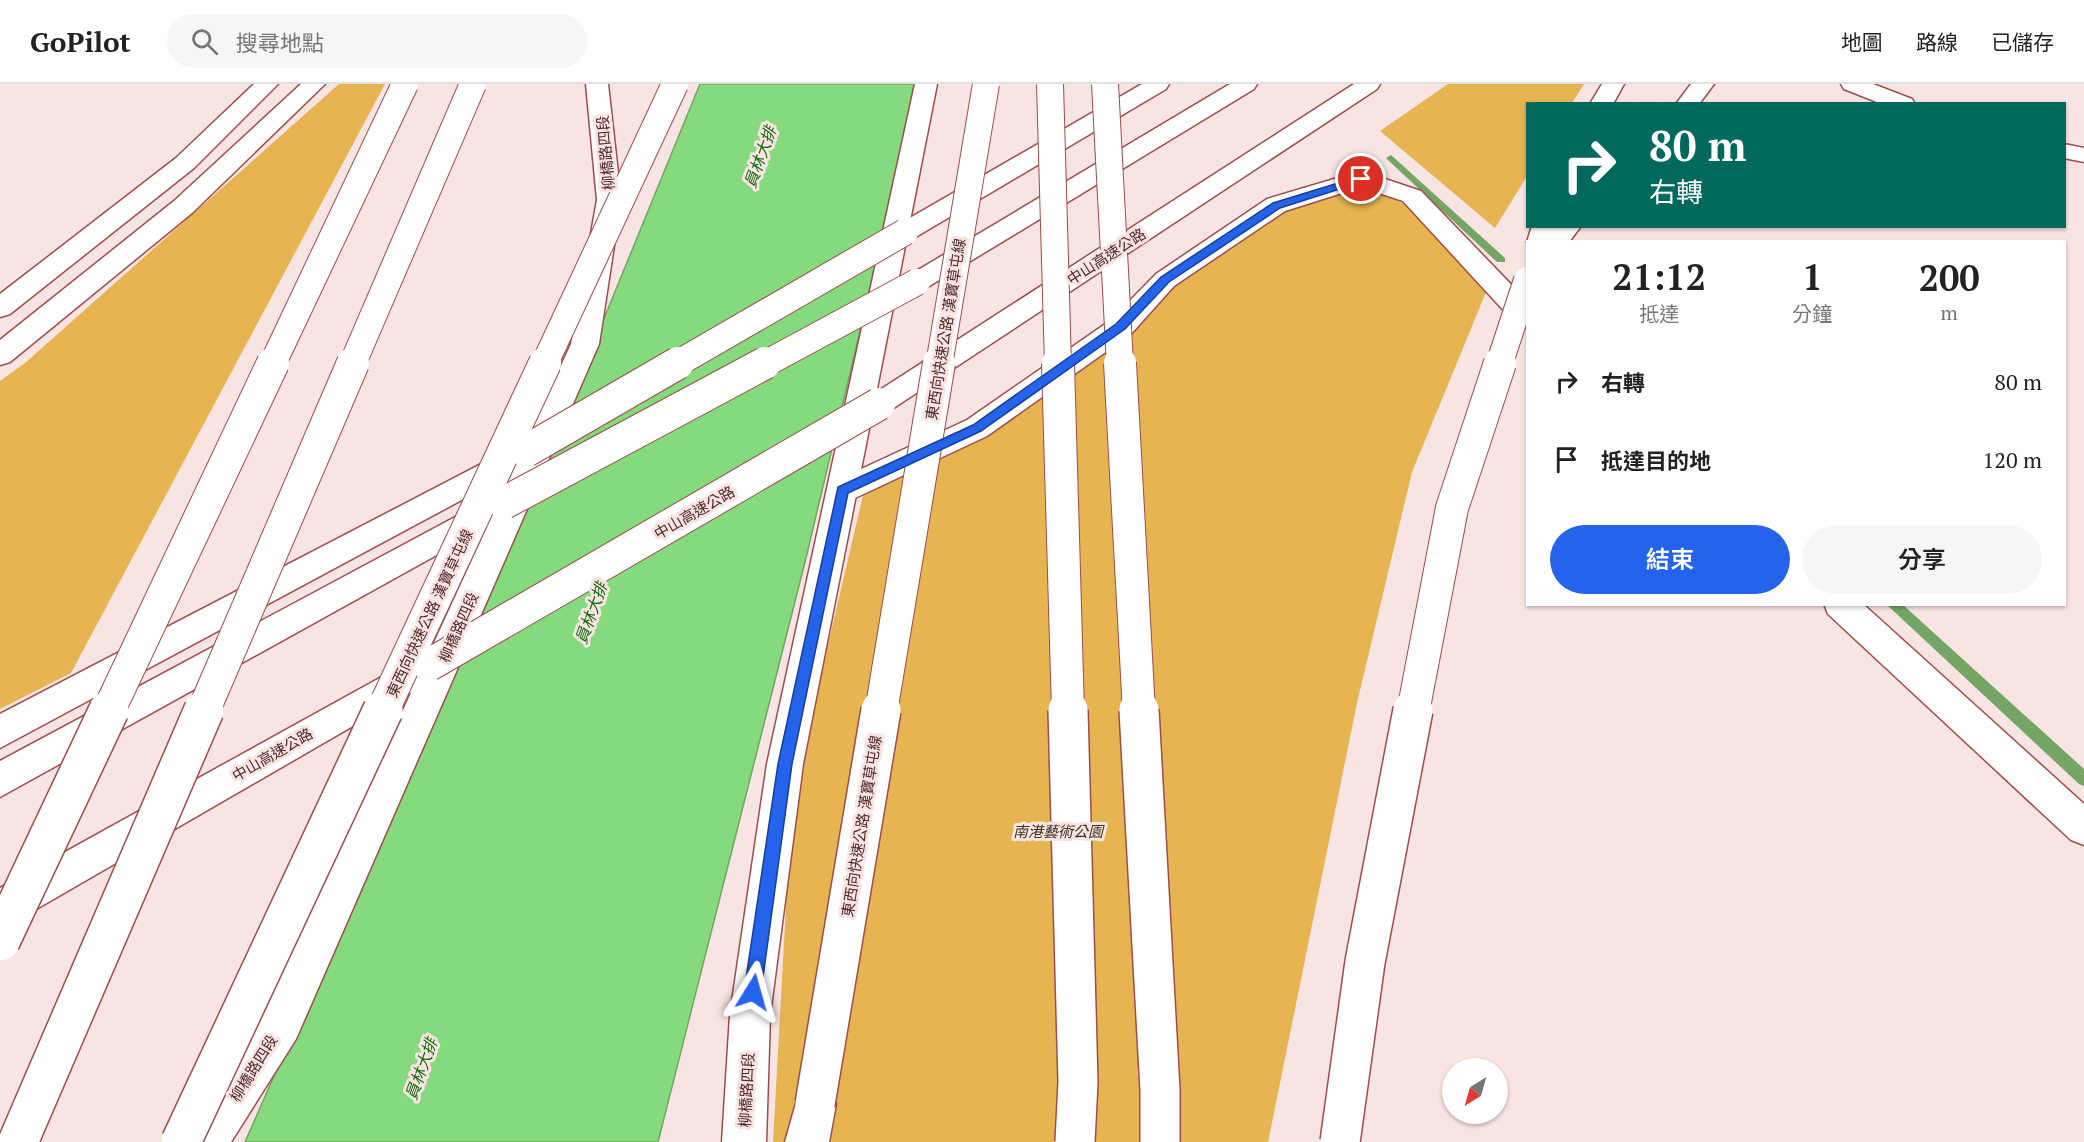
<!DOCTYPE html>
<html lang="zh-TW">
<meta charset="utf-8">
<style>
body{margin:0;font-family:"PT Serif","Noto Sans TC",serif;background:#f6f6f6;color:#222;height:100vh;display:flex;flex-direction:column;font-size:22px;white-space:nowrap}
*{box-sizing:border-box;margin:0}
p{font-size:20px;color:#767676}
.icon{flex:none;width:33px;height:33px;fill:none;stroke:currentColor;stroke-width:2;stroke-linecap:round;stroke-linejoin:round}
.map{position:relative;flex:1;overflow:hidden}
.panel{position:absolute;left:1526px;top:156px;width:540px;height:366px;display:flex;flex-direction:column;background:#fff;border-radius:0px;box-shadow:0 2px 4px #0004}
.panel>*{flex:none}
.guide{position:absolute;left:1526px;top:18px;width:540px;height:126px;border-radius:0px;box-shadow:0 2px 4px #0004;background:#00695c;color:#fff;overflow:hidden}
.needle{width:39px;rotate:217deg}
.fabs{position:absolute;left:1442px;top:974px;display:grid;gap:12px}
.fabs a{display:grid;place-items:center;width:66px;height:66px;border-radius:50%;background:#fff;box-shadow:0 2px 4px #0004;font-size:30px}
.pin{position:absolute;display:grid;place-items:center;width:51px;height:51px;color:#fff;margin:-26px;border:3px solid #fff;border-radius:50%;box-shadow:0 2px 6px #0007}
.me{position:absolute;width:66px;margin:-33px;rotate:8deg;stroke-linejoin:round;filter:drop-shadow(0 0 4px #0008)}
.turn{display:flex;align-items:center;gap:21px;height:126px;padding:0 24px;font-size:27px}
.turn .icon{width:78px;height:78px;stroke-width:2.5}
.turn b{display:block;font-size:42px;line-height:51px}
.eta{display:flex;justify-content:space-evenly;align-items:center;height:102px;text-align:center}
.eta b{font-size:36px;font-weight:600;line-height:42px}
.primary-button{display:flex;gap:12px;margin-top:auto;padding:12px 24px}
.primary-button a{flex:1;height:69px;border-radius:36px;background:#2563eb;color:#fff;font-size:24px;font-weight:600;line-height:69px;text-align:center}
.primary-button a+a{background:#f6f6f6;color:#222}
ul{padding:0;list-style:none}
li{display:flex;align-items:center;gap:18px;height:78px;padding:0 24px}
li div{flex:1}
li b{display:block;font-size:22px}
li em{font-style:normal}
header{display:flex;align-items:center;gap:36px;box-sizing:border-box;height:84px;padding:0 30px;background:#fff;border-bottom:2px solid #e0e0e0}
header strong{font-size:28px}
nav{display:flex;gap:33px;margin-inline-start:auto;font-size:21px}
.search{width:420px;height:54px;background:#f6f6f6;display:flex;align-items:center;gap:15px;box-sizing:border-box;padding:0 21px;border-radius:33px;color:#767676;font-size:22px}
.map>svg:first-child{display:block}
</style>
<header>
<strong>GoPilot</strong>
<div class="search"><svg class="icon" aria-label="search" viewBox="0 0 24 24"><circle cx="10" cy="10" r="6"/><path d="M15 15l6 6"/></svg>搜尋地點</div>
<nav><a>地圖</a><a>路線</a><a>已儲存</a></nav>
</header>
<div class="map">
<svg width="2084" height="1058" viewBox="0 0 2084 1058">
<rect width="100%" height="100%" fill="#f8e4e3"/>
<g fill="#e6b450">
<path d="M339,0H385L71,589L0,625V297L25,279Z"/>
<path d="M1448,0H1584L1572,19L1527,20V92L1495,144L1380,47Z"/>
<path d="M1365,101L1404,120L1491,196L1412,388L1357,619L1268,1058H773L792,714L865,403L1283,126Z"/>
</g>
<path fill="#84da7d" stroke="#74a564" stroke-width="1.5" d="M700,0H919L805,478L658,1058H245L567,325Z"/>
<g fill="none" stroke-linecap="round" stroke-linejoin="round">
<g fill="#74a564" fill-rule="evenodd">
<path d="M1391,71L1505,174V178H1497L1388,76L1386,74Z"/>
<path d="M1886,520H1902L2084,685V702L2079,700Z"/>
</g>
<defs>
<g id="minor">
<path d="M254,0H278L194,84L10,230L0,233V210L176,74Z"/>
<path d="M1691,0H1714L1699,20H1676Z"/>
<path d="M1841,0H1873L1912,15L1915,20H1882L1844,5Z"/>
<path d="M2064,60L2084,64V78L2064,74Z"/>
<path d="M1361,87L1421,107L1527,217V243L1517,241L1403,117L1361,103L1285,127L1174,202L1131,250L987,352L853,415L842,419L831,415L827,407L831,399L967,336L1111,236L1156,190L1267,115Z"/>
<path d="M1554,142H1581L1569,158H1541Z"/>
<path d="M1824,520H1863L2084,720V761L2071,756L1828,530Z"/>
</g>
<g id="major">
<path d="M586,0H608L621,116L599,260L296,955L231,1058H184L191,1043L266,925L571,260L597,116Z"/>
<path d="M915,0H937L803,680L770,931L766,1058H722L730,931L767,680Z"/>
</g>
<g id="highway">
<path d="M301,0H325L192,129L10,278L0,281V256L174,117Z"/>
<path d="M1142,0H1169L1166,5L914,154L905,156L896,154L892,148L896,142Z"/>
<path d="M1230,0H1257L1254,5L926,204L917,207L908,204L904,198L908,192Z"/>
<path d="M1354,0H1380L1377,5L889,327L879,331L869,327L865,320L869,313Z"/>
<path d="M1602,0H1624L1613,20H1590Z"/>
<path d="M1532,142H1558L1553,158H1527Z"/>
<path d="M512,364L523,367L527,375L523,383L0,664V630Z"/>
<path d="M487,416L498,419L503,428L498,437L0,713V677Z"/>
<path d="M405,580L417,585L422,595L417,605L26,831L12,837L0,832V804Z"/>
<path d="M815,999L830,1005L836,1020L829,1058H785L800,1005Z"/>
</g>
</defs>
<use href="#minor" stroke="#9e4d4b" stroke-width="3"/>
<use href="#major" stroke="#9e4d4b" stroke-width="3"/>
<use href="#highway" stroke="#9e4d4b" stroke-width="3"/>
<use href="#minor" fill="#fff" fill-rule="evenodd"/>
<use href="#major" fill="#fff" fill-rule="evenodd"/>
<use href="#highway" fill="#fff" fill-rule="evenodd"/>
<defs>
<g id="highway-bridge-far2">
<path d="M1050,0L1058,281"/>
<path d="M1105,0L1120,281"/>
<path d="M272,281L405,0"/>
<path d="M352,281L473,0"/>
<path d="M544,281L675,0"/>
<path d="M675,281L905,148"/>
<path d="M763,281L917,198"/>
<path d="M939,281L986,0"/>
<path d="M1499,281L1527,196"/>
</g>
<g id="highway-bridge-far1">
<path d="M1058,279L1068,628"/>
<path d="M1120,279L1139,628"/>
<path d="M526,367L678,279"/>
<path d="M504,419L765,279"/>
<path d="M429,581L879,320"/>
<path d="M108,628L273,279"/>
<path d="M203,628L353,279"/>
<path d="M382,628L545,279"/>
<path d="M881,628L939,279"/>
<path d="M1413,628L1452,424L1500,279"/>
</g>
<g id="highway-bridge">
<path d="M1068,626L1078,998L1075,1058"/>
<path d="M1139,626L1160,1006V1058"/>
<path d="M0,857L109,626"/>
<path d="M815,1020L881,626"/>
<path d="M18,1058L204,626"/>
<path d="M181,1058L383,626"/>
<path d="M1340,1058L1365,878L1413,626"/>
</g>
</defs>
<use href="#highway-bridge-far2" stroke="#9e4d4b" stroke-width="28" stroke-linecap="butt"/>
<use href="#highway-bridge-far1" stroke="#9e4d4b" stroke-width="34" stroke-linecap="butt"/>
<use href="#highway-bridge" stroke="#9e4d4b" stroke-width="42" stroke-linecap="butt"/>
<use href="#highway-bridge-far2" stroke="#fff" stroke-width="26"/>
<use href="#highway-bridge-far1" stroke="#fff" stroke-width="32"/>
<use href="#highway-bridge" stroke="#fff" stroke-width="39"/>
</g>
<path fill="#2563eb" stroke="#184099" stroke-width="1.5" d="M1361,92L1365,93V97L1280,124L1169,198L1125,245L981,347L848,409L792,680L761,908L759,914L753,916L747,914L744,908L778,680L838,403L973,341L1116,240L1161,193L1273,119Z"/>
<g text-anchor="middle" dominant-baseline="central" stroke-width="6" stroke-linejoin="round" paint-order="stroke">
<g font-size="15" fill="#4e2a28" stroke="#f8e4e3">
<text transform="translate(605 69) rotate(-95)">柳橋路四段</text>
<text transform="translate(1106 172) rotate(-33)">中山高速公路</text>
<text transform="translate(945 245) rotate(-81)">東西向快速公路 漢寶草屯線</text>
<text transform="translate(694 428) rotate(-30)">中山高速公路</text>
<text transform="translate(429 529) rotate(-65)">東西向快速公路 漢寶草屯線</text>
<text transform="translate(458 543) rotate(-66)">柳橋路四段</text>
<text transform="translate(272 670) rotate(-30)">中山高速公路</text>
<text transform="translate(861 742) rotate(-81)">東西向快速公路 漢寶草屯線</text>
<text transform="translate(253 984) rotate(-58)">柳橋路四段</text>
<text transform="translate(746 1006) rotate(-87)">柳橋路四段</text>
</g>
<g font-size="15" font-style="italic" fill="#3d321e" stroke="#f8e4e3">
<text x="1058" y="747">南港藝術公園</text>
</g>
<g font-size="16" font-style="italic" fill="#126a0e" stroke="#f8e4e3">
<text transform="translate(760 73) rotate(-70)">員林大排</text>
<text transform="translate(591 529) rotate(-70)">員林大排</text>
<text transform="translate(421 985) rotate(-70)">員林大排</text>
</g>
</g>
</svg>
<div class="fabs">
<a><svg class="needle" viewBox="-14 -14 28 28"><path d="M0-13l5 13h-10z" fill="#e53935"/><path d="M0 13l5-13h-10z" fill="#767676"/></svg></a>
</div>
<div class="pin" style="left:1361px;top:95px;background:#d93025"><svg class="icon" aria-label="arrive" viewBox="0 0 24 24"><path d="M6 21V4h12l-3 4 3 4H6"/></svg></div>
<svg class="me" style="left:753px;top:908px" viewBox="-20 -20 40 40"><path d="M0-17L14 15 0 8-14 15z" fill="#2563eb" stroke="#fff" stroke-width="4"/></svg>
<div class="guide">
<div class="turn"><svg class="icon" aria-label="right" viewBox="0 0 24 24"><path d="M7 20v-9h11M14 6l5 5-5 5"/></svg><div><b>80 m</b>右轉</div></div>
</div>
<section class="panel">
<div class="eta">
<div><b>21:12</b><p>抵達</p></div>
<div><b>1</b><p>分鐘</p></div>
<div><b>200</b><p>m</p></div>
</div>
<ul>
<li><svg class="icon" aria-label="right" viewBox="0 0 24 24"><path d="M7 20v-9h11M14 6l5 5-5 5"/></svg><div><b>右轉</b></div><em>80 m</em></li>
<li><svg class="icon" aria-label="arrive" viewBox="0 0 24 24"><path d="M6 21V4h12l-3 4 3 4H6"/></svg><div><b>抵達目的地</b></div><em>120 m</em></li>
</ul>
<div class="primary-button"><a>結束</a><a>分享</a></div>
</section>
</div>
